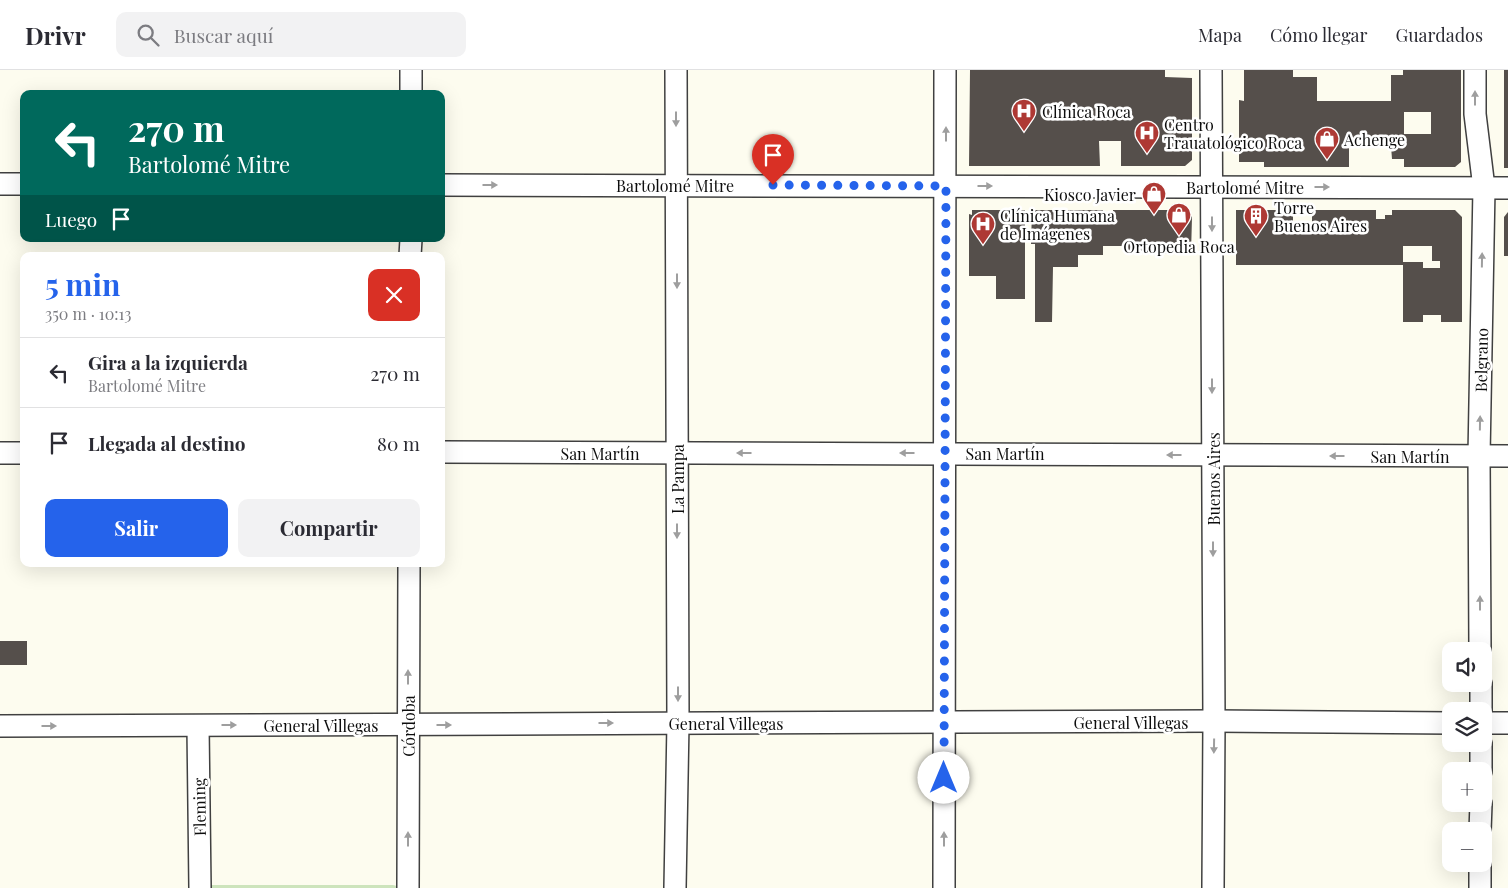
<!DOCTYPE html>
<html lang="es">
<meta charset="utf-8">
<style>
body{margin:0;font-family:"Playfair Display",serif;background:#f2f2f3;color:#2b2b33;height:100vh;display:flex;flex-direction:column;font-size:19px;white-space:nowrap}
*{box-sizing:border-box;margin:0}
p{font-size:16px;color:#7c7c81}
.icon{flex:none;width:28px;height:28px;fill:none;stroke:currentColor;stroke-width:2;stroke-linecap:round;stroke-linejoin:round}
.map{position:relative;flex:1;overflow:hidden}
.details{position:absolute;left:20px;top:182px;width:425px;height:315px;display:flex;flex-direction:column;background:#fff;border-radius:10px;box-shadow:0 5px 20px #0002}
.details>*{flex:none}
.hud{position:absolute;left:20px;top:20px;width:425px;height:152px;border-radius:10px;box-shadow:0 5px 20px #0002;background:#00695c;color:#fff;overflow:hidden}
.controls{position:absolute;left:1442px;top:572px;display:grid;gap:10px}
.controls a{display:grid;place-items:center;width:50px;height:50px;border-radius:10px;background:#fff;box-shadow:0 5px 20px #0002;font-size:25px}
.pin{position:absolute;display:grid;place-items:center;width:42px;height:42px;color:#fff;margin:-51px -21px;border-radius:50% 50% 50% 0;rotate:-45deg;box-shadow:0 0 5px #0007}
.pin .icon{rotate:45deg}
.me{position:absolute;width:55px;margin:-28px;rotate:0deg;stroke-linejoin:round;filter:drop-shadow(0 0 4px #0008)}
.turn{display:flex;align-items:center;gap:18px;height:105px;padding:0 25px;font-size:22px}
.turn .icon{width:65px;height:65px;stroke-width:2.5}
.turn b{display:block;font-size:35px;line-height:42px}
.then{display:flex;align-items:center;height:48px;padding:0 25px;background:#0003;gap:10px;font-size:19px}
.round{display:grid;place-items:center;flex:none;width:52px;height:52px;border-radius:10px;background:#f2f2f3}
.summary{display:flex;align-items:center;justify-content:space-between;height:85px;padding:0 25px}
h1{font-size:30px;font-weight:700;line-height:38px;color:#2563eb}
.action{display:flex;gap:10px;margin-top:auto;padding:10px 25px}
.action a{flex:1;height:58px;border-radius:10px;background:#2563eb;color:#fff;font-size:20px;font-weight:700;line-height:58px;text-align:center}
.action a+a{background:#f2f2f3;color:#2b2b33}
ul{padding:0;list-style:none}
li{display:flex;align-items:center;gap:15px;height:70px;padding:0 25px;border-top:1px solid #e1e1e2}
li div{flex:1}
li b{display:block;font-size:19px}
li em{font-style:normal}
header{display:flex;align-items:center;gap:30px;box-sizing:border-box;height:70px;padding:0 25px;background:#fff;border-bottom:1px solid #e1e1e2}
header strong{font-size:24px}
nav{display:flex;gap:28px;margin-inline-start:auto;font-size:18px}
.search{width:350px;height:45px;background:#f2f2f3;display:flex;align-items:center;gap:12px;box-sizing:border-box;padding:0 18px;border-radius:10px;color:#7c7c81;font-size:19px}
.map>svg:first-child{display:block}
</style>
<header>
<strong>Drivr</strong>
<div class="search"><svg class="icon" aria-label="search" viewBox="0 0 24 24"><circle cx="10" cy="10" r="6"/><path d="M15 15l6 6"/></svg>Buscar aquí</div>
<nav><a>Mapa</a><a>Cómo llegar</a><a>Guardados</a></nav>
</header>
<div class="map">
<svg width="1508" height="818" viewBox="0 0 1508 818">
<rect width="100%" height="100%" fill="#fdfcef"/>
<path fill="#cde4bc" d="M211,815H393L397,816V818H211Z"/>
<g fill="#554f4b" fill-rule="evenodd">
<path d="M970,0H1165V7L1192,8V90L1185,96H1121V71H1099L1100,96H969Z"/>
<path d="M1244,0H1293V7H1317V31H1391V5H1403V0H1461V92L1455,97H1404V89H1392L1391,76L1349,77V97H1264V92H1239V30L1244,31ZM1404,42H1431V64H1404Z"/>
<rect x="1504" y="0" width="4" height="98"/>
<path d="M972,140H1025V229H996V206H969V144L972,145Z"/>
<path d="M1032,140H1103V146H1113V140H1185L1192,147L1191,184L1125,183V176H1103V185H1078V197H1053L1052,252H1035V174H1031Z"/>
<path d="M1236,140H1293V155H1312V140H1376V149H1385V145H1392V140H1455L1462,147V252H1441V245H1423V252H1403V195H1236ZM1403,176H1432V191H1440V198H1423V192H1403Z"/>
<path d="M1508,142V186H1504V147Z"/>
<rect x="0" y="571" width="27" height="24"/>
</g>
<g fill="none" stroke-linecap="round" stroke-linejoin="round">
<defs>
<g id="minor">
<path d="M1211,0L1214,651L1213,818"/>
<path d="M1475,0V44L1484,118L1479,386L1480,581"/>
<path d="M411,24V0"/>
<path d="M0,114H24"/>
<path d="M441,115L1508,118"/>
<path d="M410,186L411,169"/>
<path d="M441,382L1508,386"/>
<path d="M0,383H24"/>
<path d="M1481,614V641"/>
<path d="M1484,653H1508"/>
<path d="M0,656L1214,651L1451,653"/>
<path d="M198,656L200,818"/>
<path d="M1481,701V674"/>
<path d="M1480,761L1481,734"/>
<path d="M408,818L409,494"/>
<path d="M675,818L678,653L676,0"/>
<path d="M944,818L945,0"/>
<path d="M1480,818V794"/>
</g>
</defs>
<use href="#minor" stroke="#404040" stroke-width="24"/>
<use href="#minor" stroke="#fff" stroke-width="21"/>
</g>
<defs><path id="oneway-solid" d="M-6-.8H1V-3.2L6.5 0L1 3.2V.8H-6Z" transform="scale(1.25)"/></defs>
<g fill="#9e9e9e">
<use href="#oneway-solid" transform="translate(1475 28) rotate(-90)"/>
<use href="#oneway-solid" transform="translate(676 49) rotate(90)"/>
<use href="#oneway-solid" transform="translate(946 64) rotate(-90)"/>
<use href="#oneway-solid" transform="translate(490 115)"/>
<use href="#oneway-solid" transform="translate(985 116)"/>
<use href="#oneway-solid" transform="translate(1322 117)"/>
<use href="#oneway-solid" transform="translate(1212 154) rotate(90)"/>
<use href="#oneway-solid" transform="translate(1482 190) rotate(-89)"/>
<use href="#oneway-solid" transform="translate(677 211) rotate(90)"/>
<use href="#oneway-solid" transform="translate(1212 316) rotate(90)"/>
<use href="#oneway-solid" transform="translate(1480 353) rotate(-89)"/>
<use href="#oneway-solid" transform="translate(744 383) rotate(180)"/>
<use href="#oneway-solid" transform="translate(907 383) rotate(180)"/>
<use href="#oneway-solid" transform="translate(1174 385) rotate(-180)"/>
<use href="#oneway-solid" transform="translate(1337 386) rotate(-180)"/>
<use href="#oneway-solid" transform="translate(677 461) rotate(90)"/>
<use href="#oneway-solid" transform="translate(1213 479) rotate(90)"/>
<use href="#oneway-solid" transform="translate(1480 533) rotate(-90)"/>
<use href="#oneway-solid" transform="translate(408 607) rotate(-90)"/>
<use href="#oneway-solid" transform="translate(678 624) rotate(90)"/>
<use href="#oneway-solid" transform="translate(606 653)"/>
<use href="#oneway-solid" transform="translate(229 655)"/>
<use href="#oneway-solid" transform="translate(444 655)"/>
<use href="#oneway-solid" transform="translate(49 656)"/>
<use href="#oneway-solid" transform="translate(1214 676) rotate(91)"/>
<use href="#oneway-solid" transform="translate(408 769) rotate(-90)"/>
<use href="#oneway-solid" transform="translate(944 769) rotate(-90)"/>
</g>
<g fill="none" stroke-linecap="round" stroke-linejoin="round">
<path stroke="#2563eb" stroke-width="9" stroke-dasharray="0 16.2" d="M773,115L946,116L944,708"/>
</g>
<defs>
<symbol id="hospital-pin" viewBox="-11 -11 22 30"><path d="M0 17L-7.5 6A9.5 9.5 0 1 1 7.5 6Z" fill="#ae3934" stroke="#fff"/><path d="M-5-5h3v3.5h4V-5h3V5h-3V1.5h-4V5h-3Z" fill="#fff"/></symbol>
<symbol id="shop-pin" viewBox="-11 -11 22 30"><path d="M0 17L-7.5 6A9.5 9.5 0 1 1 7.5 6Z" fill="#ae3934" stroke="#fff"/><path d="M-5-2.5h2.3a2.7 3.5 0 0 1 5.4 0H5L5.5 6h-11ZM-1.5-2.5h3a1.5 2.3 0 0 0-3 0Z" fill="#fff"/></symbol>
<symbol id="building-pin" viewBox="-11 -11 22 30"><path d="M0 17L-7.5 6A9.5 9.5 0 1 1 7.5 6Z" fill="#ae3934" stroke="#fff"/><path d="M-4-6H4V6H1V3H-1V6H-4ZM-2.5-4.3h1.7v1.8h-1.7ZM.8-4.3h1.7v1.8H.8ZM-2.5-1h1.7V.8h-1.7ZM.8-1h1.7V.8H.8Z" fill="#fff"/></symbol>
</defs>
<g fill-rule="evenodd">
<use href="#hospital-pin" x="1010" y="27" width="28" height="38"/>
<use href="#hospital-pin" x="1133" y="49" width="28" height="38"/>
<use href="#shop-pin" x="1313" y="55" width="28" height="38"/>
<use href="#shop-pin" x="1140" y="110" width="28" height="38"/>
<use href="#shop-pin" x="1165" y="131" width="28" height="38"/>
<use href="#building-pin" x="1242" y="132" width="28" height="38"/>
<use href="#hospital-pin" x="969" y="140" width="28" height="38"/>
</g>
<g text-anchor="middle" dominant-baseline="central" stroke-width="5" stroke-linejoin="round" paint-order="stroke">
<g font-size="16" fill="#0d0d0d" stroke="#fff" text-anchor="start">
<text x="1042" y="41">Clínica Roca</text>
<text x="1164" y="54">Centro<tspan x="1164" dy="18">Trauatológico Roca</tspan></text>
<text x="1344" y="69">Achenge</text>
<text x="1136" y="124" text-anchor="end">Kiosco Javier</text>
<text x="1274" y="137">Torre<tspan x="1274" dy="18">Buenos Aires</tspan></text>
<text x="1000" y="145">Clínica Humana<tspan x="1000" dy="18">de Imágenes</tspan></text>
<text x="1179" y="176" text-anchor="middle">Ortopedia Roca</text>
</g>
<g font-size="16" fill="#0d0d0d" stroke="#fff">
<text x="675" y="115">Bartolomé Mitre</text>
<text x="1245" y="117">Bartolomé Mitre</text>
<text transform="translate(1481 290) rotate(-89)">Belgrano</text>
<text x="600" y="383">San Martín</text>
<text x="1005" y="383">San Martín</text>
<text x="1410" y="386">San Martín</text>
<text transform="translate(677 409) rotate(-90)">La Pampa</text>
<text transform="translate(1213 409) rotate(-90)">Buenos Aires</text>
<text x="1131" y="652">General Villegas</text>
<text x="726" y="653">General Villegas</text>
<text x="321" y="655">General Villegas</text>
<text transform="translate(408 656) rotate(-90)">Córdoba</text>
<text transform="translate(199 737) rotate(-91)">Fleming</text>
</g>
</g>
</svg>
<div class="controls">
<a><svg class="icon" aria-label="sound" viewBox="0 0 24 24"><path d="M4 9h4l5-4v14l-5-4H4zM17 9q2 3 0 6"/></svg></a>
<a><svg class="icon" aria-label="layers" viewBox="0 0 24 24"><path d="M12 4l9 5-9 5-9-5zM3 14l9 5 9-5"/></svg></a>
<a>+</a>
<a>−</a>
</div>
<div class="pin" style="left:773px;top:115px;background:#d93025"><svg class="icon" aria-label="arrive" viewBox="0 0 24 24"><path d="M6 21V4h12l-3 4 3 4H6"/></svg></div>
<svg class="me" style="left:944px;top:708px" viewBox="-20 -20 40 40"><circle r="19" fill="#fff"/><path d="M0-13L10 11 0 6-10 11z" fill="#2563eb"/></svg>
<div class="hud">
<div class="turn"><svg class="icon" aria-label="left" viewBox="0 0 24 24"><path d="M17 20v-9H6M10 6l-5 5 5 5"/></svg><div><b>270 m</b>Bartolomé Mitre</div></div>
<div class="then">Luego<svg class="icon" aria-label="arrive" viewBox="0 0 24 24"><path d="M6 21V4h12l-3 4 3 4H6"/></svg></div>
</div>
<section class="details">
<div class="summary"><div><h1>5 min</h1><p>350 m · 10:13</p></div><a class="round" style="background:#d93025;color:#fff"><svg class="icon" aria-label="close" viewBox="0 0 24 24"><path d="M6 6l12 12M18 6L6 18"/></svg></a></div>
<ul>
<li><svg class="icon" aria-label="left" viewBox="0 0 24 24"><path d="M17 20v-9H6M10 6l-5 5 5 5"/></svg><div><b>Gira a la izquierda</b><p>Bartolomé Mitre</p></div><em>270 m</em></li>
<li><svg class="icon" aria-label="arrive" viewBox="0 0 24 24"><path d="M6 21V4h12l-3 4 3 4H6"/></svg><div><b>Llegada al destino</b></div><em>80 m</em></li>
</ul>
<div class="action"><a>Salir</a><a>Compartir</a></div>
</section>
</div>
